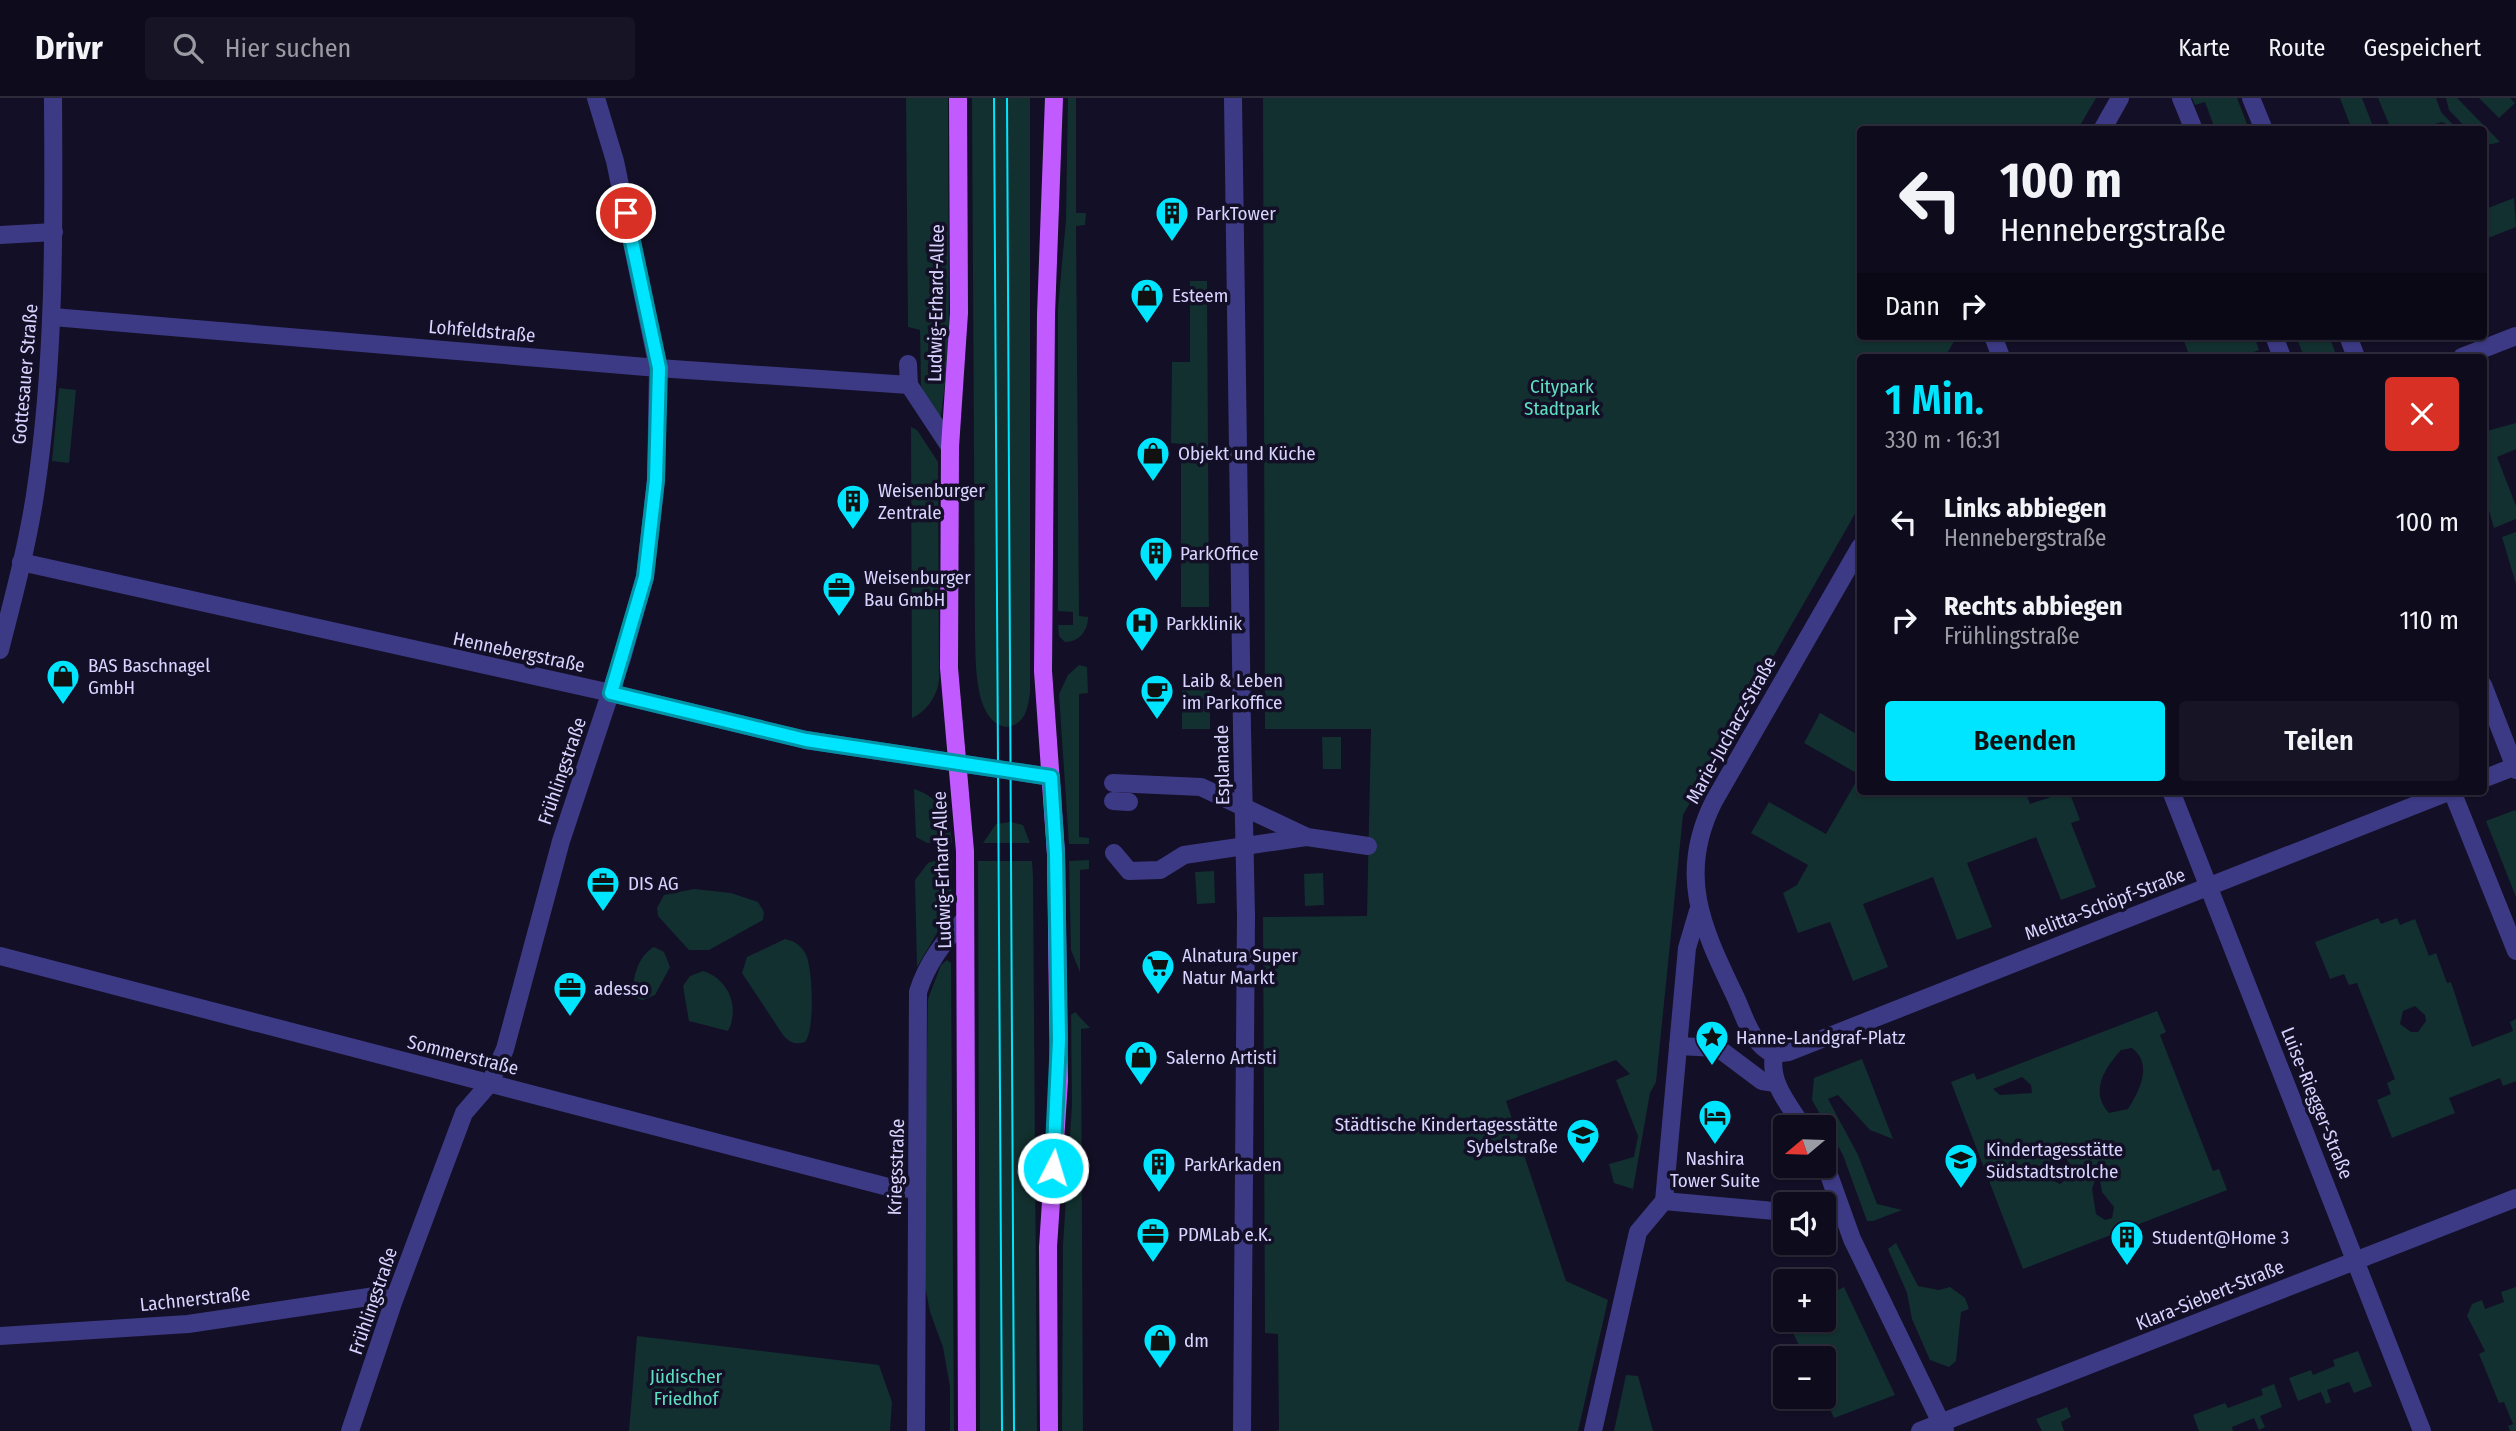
<!DOCTYPE html>
<html lang="de">
<meta charset="utf-8">
<style>
body{margin:0;font-family:"Fira Sans Condensed",sans-serif;background:#171425;color:#f1f3f6;height:100vh;display:flex;flex-direction:column;font-size:26px;white-space:nowrap}
*{box-sizing:border-box;margin:0}
p{font-size:23px;color:#9b9ba3}
.icon{flex:none;width:38px;height:38px;fill:none;stroke:currentColor;stroke-width:2;stroke-linecap:round;stroke-linejoin:round}
.map{position:relative;flex:1;overflow:hidden}
.drawer{position:absolute;left:1857px;top:256px;width:630px;height:441px;display:flex;flex-direction:column;background:#0e0b1c;border-radius:7px;box-shadow:0 2px 5px #0004,0 0 0 2px #2e2b3b}
.drawer>*{flex:none}
.top-card{position:absolute;left:1857px;top:28px;width:630px;height:214px;border-radius:7px;box-shadow:0 2px 5px #0004,0 0 0 2px #2e2b3b;background:#0e0b1c;color:#f1f3f6;overflow:hidden}
.needle{width:46px;rotate:251deg}
.buttons{position:absolute;left:1773px;top:1017px;display:grid;gap:14px}
.buttons a{display:grid;place-items:center;width:63px;height:63px;border-radius:7px;background:#0e0b1c;box-shadow:0 2px 5px #0004,0 0 0 2px #2e2b3b;font-size:35px}
.pin{position:absolute;display:grid;place-items:center;width:60px;height:60px;color:#fff;margin:-30px;border:4px solid #fff;border-radius:50%;box-shadow:0 2px 7px #0007}
.me{position:absolute;width:77px;margin:-38px;rotate:5deg;stroke-linejoin:round;filter:drop-shadow(0 0 5px #0008)}
.turn{display:flex;align-items:center;gap:24px;height:147px;padding:0 28px;font-size:32px}
.turn .icon{width:91px;height:91px;stroke-width:2.5}
.turn b{display:block;font-size:49px;line-height:60px}
.then{display:flex;align-items:center;height:66px;padding:0 28px;background:#0003;gap:14px;font-size:26px}
.round{display:grid;place-items:center;flex:none;width:74px;height:74px;border-radius:7px;background:#171425}
.overview{display:flex;align-items:center;justify-content:space-between;height:119px;padding:0 28px}
h1{font-size:42px;font-weight:600;line-height:52px;color:#00e5ff}
.button{display:flex;gap:14px;margin-top:auto;padding:14px 28px}
.button a{flex:1;height:80px;border-radius:7px;background:#00e5ff;color:#111;font-size:28px;font-weight:600;line-height:80px;text-align:center}
.button a+a{background:#171425;color:#f1f3f6}
ul{padding:0;list-style:none}
li{display:flex;align-items:center;gap:21px;height:98px;padding:0 28px}
li div{flex:1}
li b{display:block;font-size:26px}
li em{font-style:normal}
header{display:flex;align-items:center;gap:42px;box-sizing:border-box;height:98px;padding:0 35px;background:#0e0b1c;border-bottom:2px solid #2e2b3b}
header strong{font-size:33px}
nav{display:flex;gap:38px;margin-inline-start:auto;font-size:24px}
.search{width:490px;height:63px;background:#171425;display:flex;align-items:center;gap:18px;box-sizing:border-box;padding:0 24px;border-radius:7px;color:#9b9ba3;font-size:26px}
.map>svg:first-child{display:block}
</style>
<header>
<strong>Drivr</strong>
<div class="search"><svg class="icon" aria-label="search" viewBox="0 0 24 24"><circle cx="10" cy="10" r="6"/><path d="M15 15l6 6"/></svg>Hier suchen</div>
<nav><a>Karte</a><a>Route</a><a>Gespeichert</a></nav>
</header>
<div class="map">
<svg width="2516" height="1333" viewBox="0 0 2516 1333">
<rect width="100%" height="100%" fill="#130f26"/>
<g fill="#12302f" fill-rule="evenodd">
<path d="M906,0H948L949,253L941,318L933,315L921,288L920,232L908,229Z"/>
<path d="M972,0H1030V594C1028,611 1025,627 1006,629C973,623 976,561 975,536Z"/>
<path d="M1068,0H1076V115H1086L1085,127L1076,128L1079,518L1088,519C1088,532 1080,544 1065,544L1059,538L1058,527H1073V514L1058,513V210L1066,122Z"/>
<path d="M1263,0H2096L2078,31L1860,32V238H1957L1945,259H1860V407L1683,717L1656,984L1650,995L1633,1091L1614,1085L1609,1066L1634,1059L1638,1038L1616,982L1630,976L1616,962L1506,1003L1566,1183L1608,1202L1578,1333H1275L1279,1332L1278,1236L1265,1235L1263,819L1367,818L1371,631H1265Z"/>
<path d="M2192,0H2237L2249,31H2215L2205,4L2195,7Z"/>
<path d="M2340,0H2362L2374,31H2345L2351,29Z"/>
<path d="M2378,0H2436L2441,14L2457,31L2442,24L2431,27L2430,31H2391Z"/>
<path d="M2446,0H2457L2500,44L2483,48V32L2467,31L2449,12Z"/>
<path d="M2479,0H2510L2515,5L2499,20Z"/>
<path d="M2514,100L2516,129L2483,142V112Z"/>
<path d="M1190,183H1207L1209,509H1181V346L1171,345L1172,264H1190Z"/>
<path d="M2182,238H2254L2259,252L2240,259H2190Z"/>
<path d="M2296,238H2329L2337,259H2304Z"/>
<path d="M59,290L76,292L69,365L52,363Z"/>
<path d="M2516,325V351L2497,359L2516,408V421L2494,430L2483,392V334Z"/>
<path d="M911,329L917,332L938,364L939,580C939,596 926,614 912,620Z"/>
<path d="M2516,434V486L2502,439Z"/>
<path d="M1079,567L1087,569L1088,595L1079,596V739L1089,740V746H1069L1059,596L1068,577Z"/>
<rect x="1182" y="583" width="28" height="48"/>
<path d="M1820,615L1860,638V693H2025L2030,706L2069,693L2080,722L2071,725L2096,789L2061,802L2036,739L1967,765L1992,829L1957,842L1933,779L1863,806L1888,869L1853,883L1830,824L1798,835L1783,795L1797,787L1808,767L1751,735L1769,704L1826,736L1860,677L1804,645Z"/>
<path d="M1322,639H1341V671H1323Z"/>
<path d="M914,691C941,700 949,718 952,745H927L916,739Z"/>
<path d="M2515,712L2516,714V799L2486,723Z"/>
<path d="M1011,724L1023,727L1030,745H983L996,726Z"/>
<path d="M937,762H952L951,811L917,869L915,782L928,765Z"/>
<path d="M1089,762V771L1080,772V874L1071,852L1069,763Z"/>
<path d="M978,763H1032L1033,778L1037,1333H980Z"/>
<path d="M1214,773L1215,805L1197,806L1195,774Z"/>
<path d="M1323,775L1324,807L1305,808L1304,776Z"/>
<path d="M694,791L731,795L758,804L764,814L763,822L709,852H689L658,818L657,810L664,797Z"/>
<path d="M2378,820L2381,826L2397,820L2400,827L2415,821L2429,858L2436,855L2447,885L2451,884L2472,949L2513,933L2510,924L2516,921V983L2503,988L2500,980L2449,1000L2455,1015L2392,1040L2377,1002L2391,996L2387,985L2395,981L2357,885L2349,887L2344,876L2330,881L2315,844ZM2415,908L2425,917L2426,923L2418,934H2411L2400,926L2403,913Z"/>
<path d="M785,841C795,843 802,848 806,857C813,871 815,933 805,944C795,947 790,945 783,937L742,875L747,859Z"/>
<path d="M654,849L664,854L670,869L655,897L643,902L638,901C627,887 639,856 654,849Z"/>
<path d="M947,862L951,865L954,1333H950V1289L943,1249L930,1214L923,1177L928,901L941,867Z"/>
<path d="M703,873C729,881 740,910 728,933L689,923L683,888L690,878Z"/>
<path d="M2157,913L2166,934L2160,937L2213,1073L2219,1071L2227,1092L2023,1171L1951,984L1974,975L1977,982ZM2132,950C2153,966 2140,992 2128,1011L2109,1015C2089,993 2105,970 2121,952ZM2022,979L2031,987L2032,995L2000,997L1993,991ZM2062,1053C2070,1059 2068,1072 2067,1081L2060,1086L2050,1081C2049,1072 2056,1065 2057,1056ZM2095,1082L2100,1083L2102,1094L2114,1109L2112,1120L2105,1122L2096,1116L2092,1091Z"/>
<path d="M1075,914L1090,930L1081,931L1083,1333H1062L1063,1147L1072,1007L1071,917Z"/>
<path d="M1862,961L1893,1041L1870,1032L1838,997L1828,1001L1858,1057L1877,1106L1902,1112L1873,1123H1867L1843,1057L1812,1002L1814,980Z"/>
<path d="M1896,1145L1918,1188L1939,1192L1950,1189L1965,1200L1969,1211L1961,1214L1956,1263L1949,1269L1930,1262L1912,1221L1907,1195L1888,1151Z"/>
<path d="M1844,1189L1895,1297L1834,1320L1824,1298V1260H1805L1787,1222H1824V1199Z"/>
<path d="M2516,1189V1333H2510L2508,1328L2513,1326L2504,1304L2499,1305L2479,1256L2485,1253L2467,1218L2472,1206L2482,1202L2485,1211L2504,1204L2501,1194Z"/>
<path d="M637,1238L879,1267L892,1304L890,1333H629Z"/>
<path d="M2358,1253L2372,1288L2354,1295L2349,1284L2327,1292L2331,1304L2326,1306L2321,1294L2298,1303L2289,1280L2311,1272L2313,1277L2335,1268L2333,1262Z"/>
<path d="M1626,1277L1638,1278L1653,1333H1614Z"/>
<path d="M2274,1286L2282,1309L2260,1318L2265,1329L2259,1332L2254,1320L2232,1329L2233,1333H2199L2193,1317L2225,1305L2228,1310L2263,1297L2261,1291Z"/>
<path d="M2067,1309L2071,1319L2061,1324L2064,1333H2042L2036,1321Z"/>
</g>
<g fill="none" stroke-linecap="round" stroke-linejoin="round">
<g stroke="#3d3a85" stroke-width="18">
<path d="M1233,0L1242,631"/>
<path d="M2181,0L2194,32"/>
<path d="M2251,0L2264,32"/>
<path d="M2102,32L2120,0"/>
<path d="M0,137L54,134"/>
<path d="M53,219L658,270L909,287"/>
<path d="M1993,238L2001,259"/>
<path d="M2274,238L2282,259"/>
<path d="M2348,238L2356,259"/>
<path d="M2462,259L2516,238"/>
<path d="M908,266L909,287L950,349"/>
<path d="M21,464L611,595L806,642L1051,679"/>
<path d="M0,552C13,501 27,449 35,397C55,265 54,133 53,0"/>
<path d="M2483,587L2516,672"/>
<path d="M2483,681L2516,668"/>
<path d="M1113,685L1201,689L1307,739L1368,748"/>
<path d="M2171,693L2422,1333"/>
<path d="M2452,693L2516,853"/>
<path d="M1113,703L1129,704"/>
<path d="M1114,755L1129,773L1160,772L1184,757L1306,739"/>
<path d="M0,858L892,1090L916,1091"/>
<path d="M1678,948L1718,950L1762,983L1775,985"/>
<path d="M1774,956L1789,954L2451,693"/>
<path d="M1774,956C1752,947 1745,920 1736,900C1703,831 1676,778 1714,703L1860,449"/>
<path d="M1774,956C1769,985 1788,1005 1803,1029"/>
<path d="M1824,1063L1852,1141L1945,1333"/>
<path d="M1664,1103L1785,1114"/>
<path d="M0,1238L188,1226L375,1198L394,1202"/>
<path d="M350,1333L394,1202L464,1015L490,985L505,951L561,743L622,560L645,479L656,382L658,270L615,63L596,0"/>
<path d="M916,1333L918,894C927,865 944,843 965,821"/>
<path d="M1242,1333L1246,818"/>
<path d="M1593,1333L1638,1134L1664,1103L1687,850L1698,813"/>
<path d="M1920,1333L2516,1100"/>
</g>
<g stroke="#c25bff" stroke-width="18">
<path d="M958,0L959,215L950,349L949,570L965,753L967,1333"/>
<path d="M1049,1333L1048,1149L1059,983L1056,756L1043,573L1046,217L1054,0"/>
</g>
<g stroke="#00e5ff" stroke-width="2">
<path d="M994,0L1002,1333"/>
<path d="M1007,0L1014,1333"/>
</g>
<path stroke="#3d3a85" stroke-width="18" d="M1242,631L1246,818"/>
</g>
<g fill="none" stroke-linecap="round" stroke-linejoin="round">
<defs>
<path id="route" d="M626,115L659,270L656,382L645,479L611,595L806,642L1051,679L1056,756L1059,942L1053,1070"/>
</defs>
<use href="#route" stroke="#0095a6" stroke-width="18"/>
<use href="#route" stroke="#00e5ff" stroke-width="12"/>
</g>
<defs>
<symbol id="building-pin" viewBox="-11 -11 22 30"><path d="M0 17L-7.5 6A9.5 9.5 0 1 1 7.5 6Z" fill="#00e5ff" stroke="#130f26"/><path d="M-4-6H4V6H1V3H-1V6H-4ZM-2.5-4.3h1.7v1.8h-1.7ZM.8-4.3h1.7v1.8H.8ZM-2.5-1h1.7V.8h-1.7ZM.8-1h1.7V.8H.8Z" fill="#111"/></symbol>
<symbol id="shop-pin" viewBox="-11 -11 22 30"><path d="M0 17L-7.5 6A9.5 9.5 0 1 1 7.5 6Z" fill="#00e5ff" stroke="#130f26"/><path d="M-5-2.5h2.3a2.7 3.5 0 0 1 5.4 0H5L5.5 6h-11ZM-1.5-2.5h3a1.5 2.3 0 0 0-3 0Z" fill="#111"/></symbol>
<symbol id="office-pin" viewBox="-11 -11 22 30"><path d="M0 17L-7.5 6A9.5 9.5 0 1 1 7.5 6Z" fill="#00e5ff" stroke="#130f26"/><path d="M-6-3h4V-5.5h4V-3h4V5H-6ZM-1-4.5V-3h2v-1.5ZM-6 0V1H6V0Z" fill="#111"/></symbol>
<symbol id="hospital-pin" viewBox="-11 -11 22 30"><path d="M0 17L-7.5 6A9.5 9.5 0 1 1 7.5 6Z" fill="#00e5ff" stroke="#130f26"/><path d="M-5-5h3v3.5h4V-5h3V5h-3V1.5h-4V5h-3Z" fill="#111"/></symbol>
<symbol id="cafe-pin" viewBox="-11 -11 22 30"><path d="M0 17L-7.5 6A9.5 9.5 0 1 1 7.5 6Z" fill="#00e5ff" stroke="#130f26"/><path d="M-5.5-4.5H6V0H3Q3 3.5 0 3.5H-2.5Q-5.5 3.5-5.5 0ZM3-3.2v2h1.7v-2ZM-6 4.5H4V6H-6Z" fill="#111"/></symbol>
<symbol id="supermarket-pin" viewBox="-11 -11 22 30"><path d="M0 17L-7.5 6A9.5 9.5 0 1 1 7.5 6Z" fill="#00e5ff" stroke="#130f26"/><path d="M-6-5.5h2.5l.6 2H6L4.5 2H-2.5L-4.4-4H-6ZM-1.5 3.2a1.3 1.3 0 1 0 .1 0ZM3 3.2a1.3 1.3 0 1 0 .1 0Z" fill="#111"/></symbol>
<symbol id="sight-pin" viewBox="-11 -11 22 30"><path d="M0 17L-7.5 6A9.5 9.5 0 1 1 7.5 6Z" fill="#00e5ff" stroke="#130f26"/><path d="M0-6L1.8-2.2L6-1.7L2.9 1.2L3.7 5.4L0 3.3L-3.7 5.4L-2.9 1.2L-6-1.7L-1.8-2.2Z" fill="#111"/></symbol>
<symbol id="hotel-pin" viewBox="-11 -11 22 30"><path d="M0 17L-7.5 6A9.5 9.5 0 1 1 7.5 6Z" fill="#00e5ff" stroke="#130f26"/><path d="M-6-4.5h1.5V1H6V5H4.5V3h-9V5H-6ZM-4 0a1.8 1.8 0 1 1 3.6 0ZM.5 0V-2.5h3Q6-2.5 6 0Z" fill="#111"/></symbol>
<symbol id="school-pin" viewBox="-11 -11 22 30"><path d="M0 17L-7.5 6A9.5 9.5 0 1 1 7.5 6Z" fill="#00e5ff" stroke="#130f26"/><path d="M0-5L7-2L0 1L-7-2ZM-4 1L0 2.5L4 1V4Q0 6-4 4Z" fill="#111"/></symbol>
</defs>
<g fill-rule="evenodd">
<use href="#building-pin" x="1153" y="96" width="38" height="52"/>
<use href="#shop-pin" x="1128" y="178" width="38" height="52"/>
<use href="#shop-pin" x="1134" y="336" width="38" height="52"/>
<use href="#building-pin" x="834" y="384" width="38" height="52"/>
<use href="#building-pin" x="1137" y="436" width="38" height="52"/>
<use href="#office-pin" x="820" y="471" width="38" height="52"/>
<use href="#hospital-pin" x="1123" y="506" width="38" height="52"/>
<use href="#shop-pin" x="44" y="559" width="38" height="52"/>
<use href="#cafe-pin" x="1138" y="574" width="38" height="52"/>
<use href="#office-pin" x="584" y="766" width="38" height="52"/>
<use href="#supermarket-pin" x="1139" y="849" width="38" height="52"/>
<use href="#office-pin" x="551" y="871" width="38" height="52"/>
<use href="#sight-pin" x="1693" y="920" width="38" height="52"/>
<use href="#shop-pin" x="1122" y="940" width="38" height="52"/>
<use href="#hotel-pin" x="1696" y="999" width="38" height="52"/>
<use href="#school-pin" x="1564" y="1018" width="38" height="52"/>
<use href="#school-pin" x="1942" y="1043" width="38" height="52"/>
<use href="#building-pin" x="1140" y="1047" width="38" height="52"/>
<use href="#office-pin" x="1134" y="1117" width="38" height="52"/>
<use href="#building-pin" x="2108" y="1120" width="38" height="52"/>
<use href="#shop-pin" x="1141" y="1223" width="38" height="52"/>
</g>
<g text-anchor="middle" dominant-baseline="central" stroke-width="7" stroke-linejoin="round" paint-order="stroke">
<g font-size="19" fill="#d9d4ff" stroke="#130f26" text-anchor="start">
<text x="1196" y="115">ParkTower</text>
<text x="1172" y="197">Esteem</text>
<text x="1178" y="355">Objekt und Küche</text>
<text x="878" y="392">Weisenburger<tspan x="878" dy="22">Zentrale</tspan></text>
<text x="1180" y="455">ParkOffice</text>
<text x="864" y="479">Weisenburger<tspan x="864" dy="22">Bau GmbH</tspan></text>
<text x="1166" y="525">Parkklinik</text>
<text x="88" y="567">BAS Baschnagel<tspan x="88" dy="22">GmbH</tspan></text>
<text x="1182" y="582">Laib &amp; Leben<tspan x="1182" dy="22">im Parkoffice</tspan></text>
<text x="628" y="785">DIS AG</text>
<text x="1182" y="857">Alnatura Super<tspan x="1182" dy="22">Natur Markt</tspan></text>
<text x="594" y="890">adesso</text>
<text x="1736" y="939">Hanne-Landgraf-Platz</text>
<text x="1166" y="959">Salerno Artisti</text>
<text x="1558" y="1026" text-anchor="end">Städtische Kindertagesstätte<tspan x="1558" dy="22">Sybelstraße</tspan></text>
<text x="1986" y="1051">Kindertagesstätte<tspan x="1986" dy="22">Südstadtstrolche</tspan></text>
<text x="1715" y="1060" text-anchor="middle">Nashira<tspan x="1715" dy="22">Tower Suite</tspan></text>
<text x="1184" y="1066">ParkArkaden</text>
<text x="1178" y="1136">PDMLab e.K.</text>
<text x="2152" y="1139">Student@Home 3</text>
<text x="1184" y="1242">dm</text>
</g>
<g font-size="19" fill="#d9d4ff" stroke="#130f26">
<text transform="translate(936 205) rotate(-89)">Ludwig-Erhard-Allee</text>
<text transform="translate(482 233) rotate(5)">Lohfeldstraße</text>
<text transform="translate(25 276) rotate(-85)">Gottesauer Straße</text>
<text transform="translate(519 554) rotate(12)">Hennebergstraße</text>
<text transform="translate(1731 632) rotate(-61)">Marie-Juchacz-Straße</text>
<text transform="translate(1222 667) rotate(-91)">Esplanade</text>
<text transform="translate(562 673) rotate(-71)">Frühlingstraße</text>
<text transform="translate(942 772) rotate(-92)">Ludwig-Erhard-Allee</text>
<text transform="translate(2105 806) rotate(-21)">Melitta-Schöpf-Straße</text>
<text transform="translate(463 957) rotate(14)">Sommerstraße</text>
<text transform="translate(2317 1005) rotate(68)">Luise-Riegger-Straße</text>
<text transform="translate(896 1069) rotate(-88)">Kriegsstraße</text>
<text transform="translate(2210 1197) rotate(-22)">Klara-Siebert-Straße</text>
<text transform="translate(195 1201) rotate(-6)">Lachnerstraße</text>
<text transform="translate(373 1203) rotate(-71)">Frühlingstraße</text>
</g>
<g font-size="19" fill="#5fe0c0" stroke="#130f26">
<text x="1562" y="288">Citypark<tspan x="1562" dy="22">Stadtpark</tspan></text>
<text x="686" y="1278">Jüdischer<tspan x="686" dy="22">Friedhof</tspan></text>
</g>
</g>
</svg>
<div class="buttons">
<a><svg class="needle" viewBox="-14 -14 28 28"><path d="M0-13l5 13h-10z" fill="#e53935"/><path d="M0 13l5-13h-10z" fill="#9b9ba3"/></svg></a>
<a><svg class="icon" aria-label="sound" viewBox="0 0 24 24"><path d="M4 9h4l5-4v14l-5-4H4zM17 9q2 3 0 6"/></svg></a>
<a>+</a>
<a>−</a>
</div>
<div class="pin" style="left:626px;top:115px;background:#d93025"><svg class="icon" aria-label="arrive" viewBox="0 0 24 24"><path d="M6 21V4h12l-3 4 3 4H6"/></svg></div>
<svg class="me" style="left:1053px;top:1070px" viewBox="-20 -20 40 40"><circle r="17" fill="#00e5ff" stroke="#fff" stroke-width="3"/><path d="M0-11L8 9 0 5-8 9z" fill="#fff"/></svg>
<div class="top-card">
<div class="turn"><svg class="icon" aria-label="left" viewBox="0 0 24 24"><path d="M17 20v-9H6M10 6l-5 5 5 5"/></svg><div><b>100 m</b>Hennebergstraße</div></div>
<div class="then">Dann<svg class="icon" aria-label="right" viewBox="0 0 24 24"><path d="M7 20v-9h11M14 6l5 5-5 5"/></svg></div>
</div>
<section class="drawer">
<div class="overview"><div><h1>1 Min.</h1><p>330 m · 16:31</p></div><a class="round" style="background:#d93025;color:#fff"><svg class="icon" aria-label="close" viewBox="0 0 24 24"><path d="M6 6l12 12M18 6L6 18"/></svg></a></div>
<ul>
<li><svg class="icon" aria-label="left" viewBox="0 0 24 24"><path d="M17 20v-9H6M10 6l-5 5 5 5"/></svg><div><b>Links abbiegen</b><p>Hennebergstraße</p></div><em>100 m</em></li>
<li><svg class="icon" aria-label="right" viewBox="0 0 24 24"><path d="M7 20v-9h11M14 6l5 5-5 5"/></svg><div><b>Rechts abbiegen</b><p>Frühlingstraße</p></div><em>110 m</em></li>
</ul>
<div class="button"><a>Beenden</a><a>Teilen</a></div>
</section>
</div>
